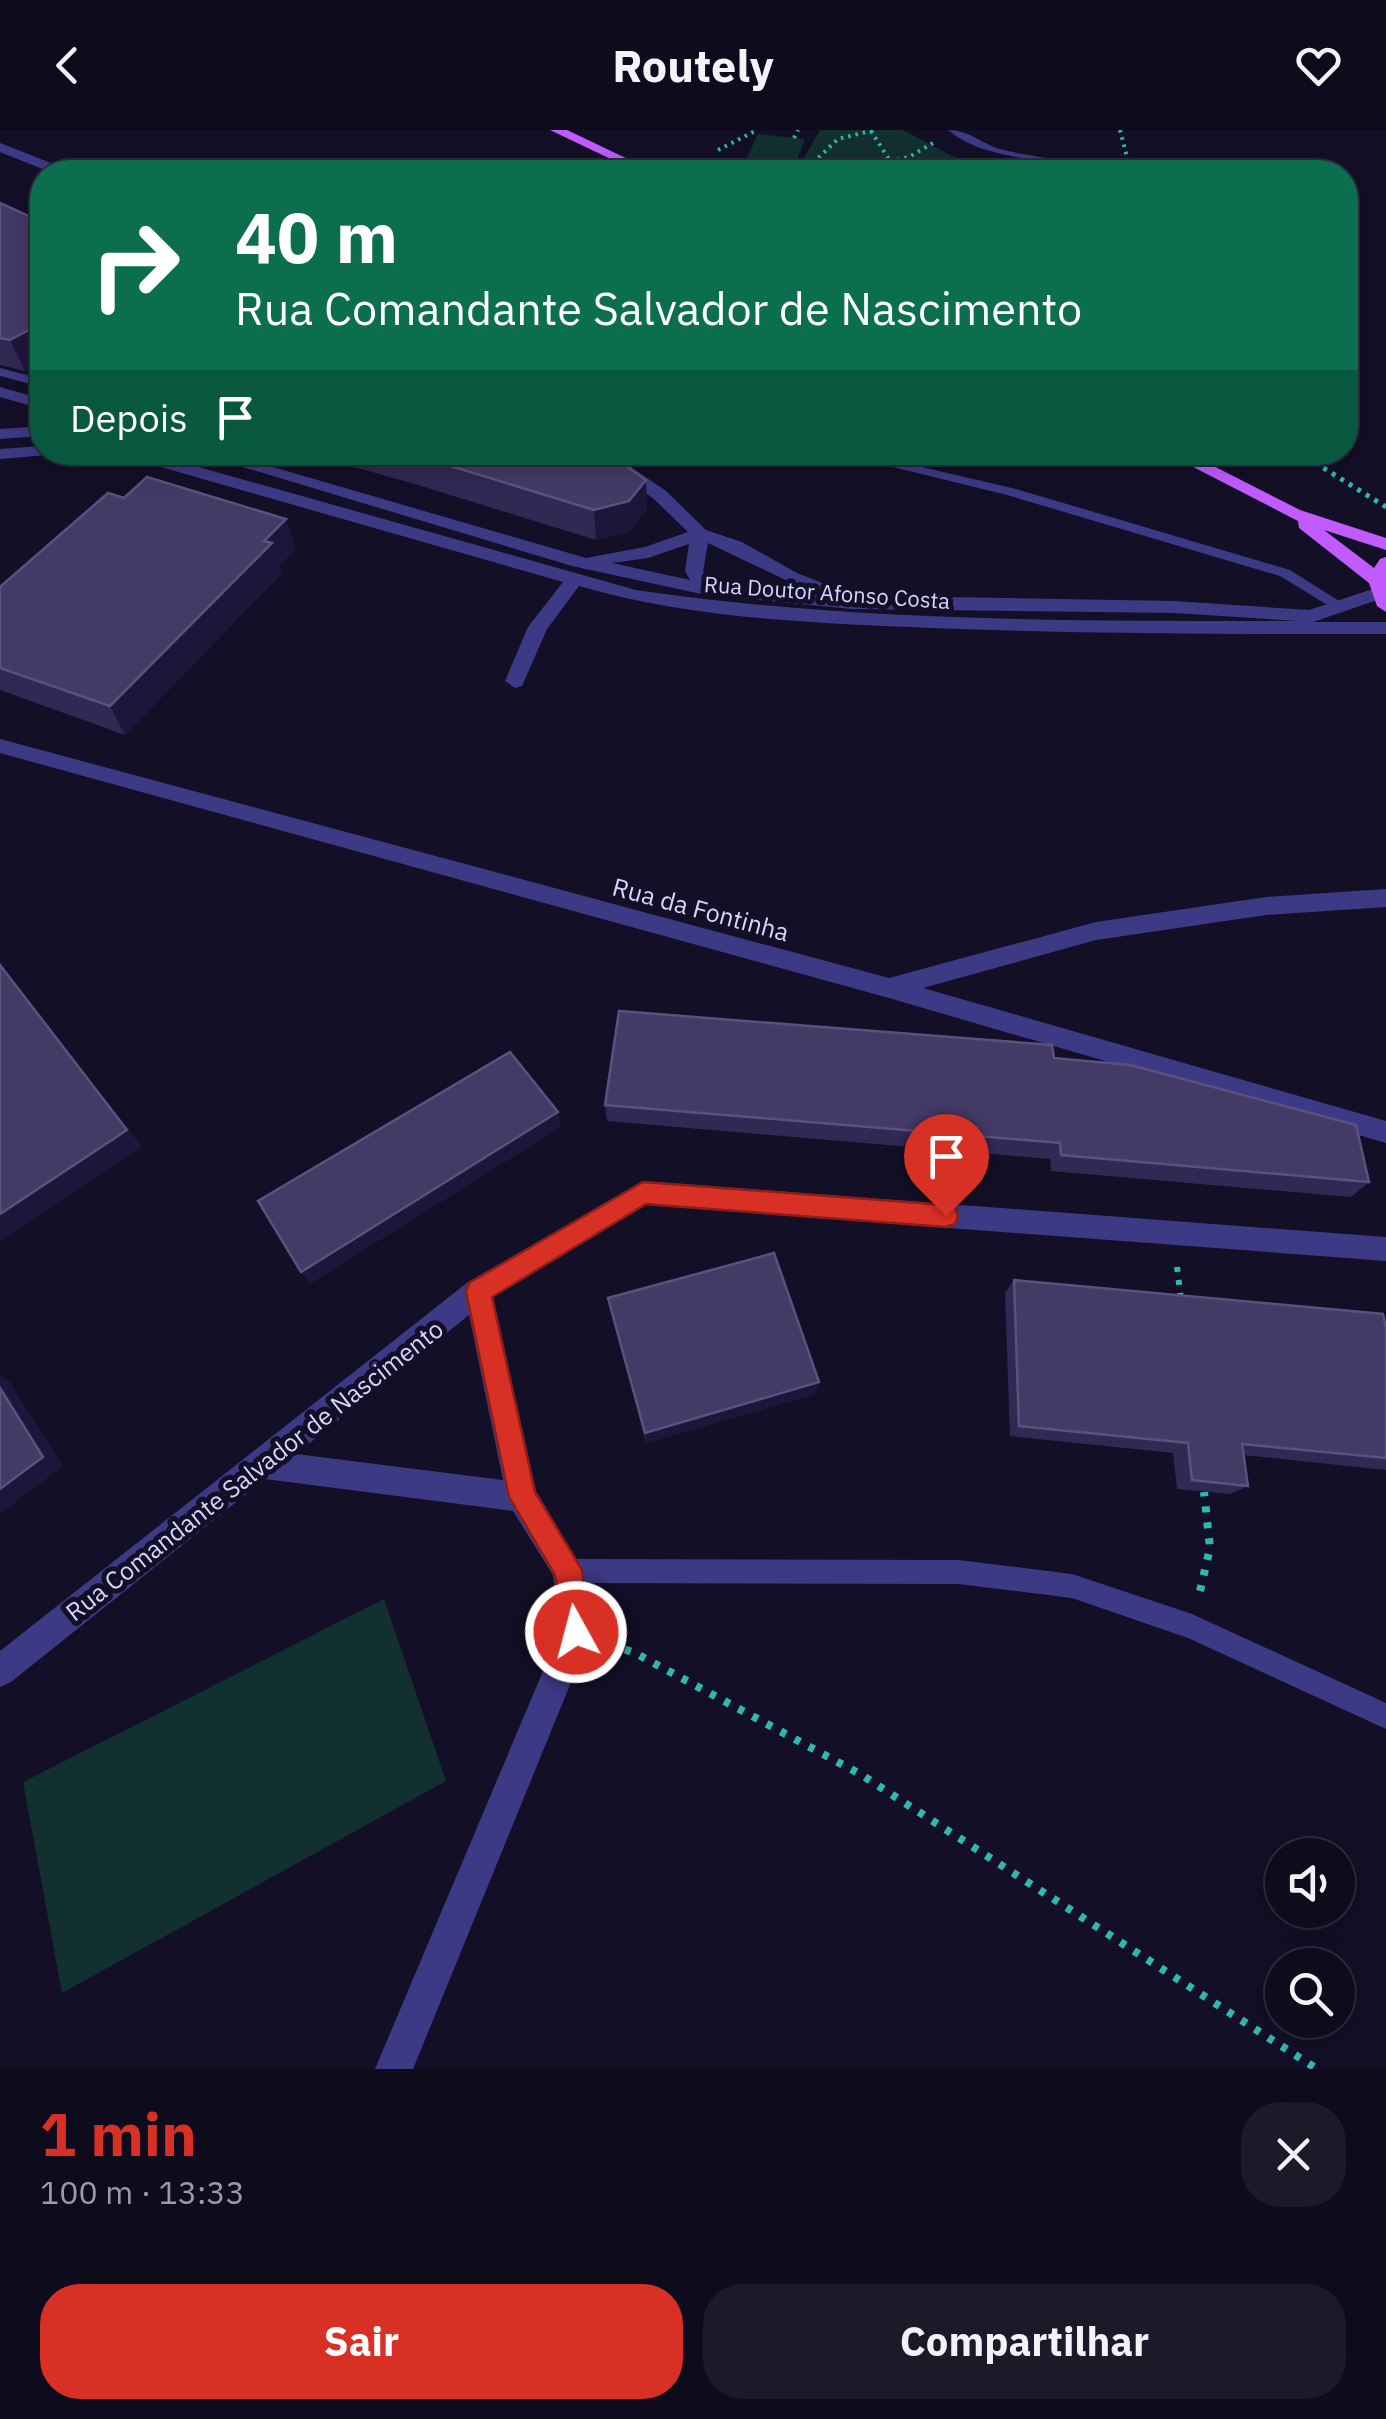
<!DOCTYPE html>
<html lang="pt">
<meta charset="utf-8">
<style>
body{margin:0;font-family:"IBM Plex Sans",sans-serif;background:#1c1929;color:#f1f3f6;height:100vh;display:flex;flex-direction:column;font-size:38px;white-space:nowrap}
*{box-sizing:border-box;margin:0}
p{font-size:32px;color:#9b9ba3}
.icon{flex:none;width:55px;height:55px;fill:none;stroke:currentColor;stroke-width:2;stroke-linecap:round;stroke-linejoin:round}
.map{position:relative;height:1939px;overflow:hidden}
.sheet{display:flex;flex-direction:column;background:#0e0b1c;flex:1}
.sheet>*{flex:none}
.top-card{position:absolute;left:30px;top:30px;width:1328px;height:305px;border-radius:40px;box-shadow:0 5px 25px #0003,0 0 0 2px #2e2b3b;background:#0b6e4f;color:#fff;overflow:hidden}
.buttons{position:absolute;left:1265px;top:1708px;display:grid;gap:20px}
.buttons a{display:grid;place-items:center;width:90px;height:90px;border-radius:50%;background:#0e0b1c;box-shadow:0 5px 25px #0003,0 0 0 2px #2e2b3b;font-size:50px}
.pin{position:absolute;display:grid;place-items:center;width:85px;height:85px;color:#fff;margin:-102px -42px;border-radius:50% 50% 50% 0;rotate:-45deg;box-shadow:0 0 10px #0007}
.pin .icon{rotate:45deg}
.me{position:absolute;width:110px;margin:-55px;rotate:353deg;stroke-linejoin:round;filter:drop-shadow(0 0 8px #0008)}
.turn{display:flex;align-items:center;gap:35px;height:210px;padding:0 40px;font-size:45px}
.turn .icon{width:130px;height:130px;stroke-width:2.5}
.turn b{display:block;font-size:70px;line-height:85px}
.then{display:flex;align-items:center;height:95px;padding:0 40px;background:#0003;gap:20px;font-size:38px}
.round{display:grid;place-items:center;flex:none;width:105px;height:105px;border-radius:40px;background:#1c1929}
.head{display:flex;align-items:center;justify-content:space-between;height:170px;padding:0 40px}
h1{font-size:60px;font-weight:800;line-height:75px;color:#d93025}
.button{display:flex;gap:20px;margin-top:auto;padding:20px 40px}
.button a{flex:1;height:115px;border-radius:40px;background:#d93025;color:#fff;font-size:40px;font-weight:800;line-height:115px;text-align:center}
.button a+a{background:#1c1929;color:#f1f3f6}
header{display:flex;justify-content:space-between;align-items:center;height:130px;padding:0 40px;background:#0e0b1c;font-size:45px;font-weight:800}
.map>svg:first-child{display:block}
</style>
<header><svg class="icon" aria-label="back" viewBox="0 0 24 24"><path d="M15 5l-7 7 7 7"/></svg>Routely<svg class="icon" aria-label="heart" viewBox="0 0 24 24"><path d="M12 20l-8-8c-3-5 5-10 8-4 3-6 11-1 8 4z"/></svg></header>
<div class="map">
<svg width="1386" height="1939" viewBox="0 0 1386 1939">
<rect width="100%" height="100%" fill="#130f26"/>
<g fill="#12302f">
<path d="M820,0H903L975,38L997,42H796Z"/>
<path d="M758,4L805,9L792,42L742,38Z"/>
<path d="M384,1469L446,1651L62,1863L23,1652Z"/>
</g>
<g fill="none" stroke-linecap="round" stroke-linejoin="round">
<g stroke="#2fb8b0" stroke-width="4" stroke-dasharray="2.5 5" stroke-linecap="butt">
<path d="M1120,0L1131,42"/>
<path d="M871,1L897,42"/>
<path d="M794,8L798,0"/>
<path d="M718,20L757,0"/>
<path d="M817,42V29L838,9L874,0"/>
<path d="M846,42L909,27L933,13"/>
</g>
<path stroke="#2fb8b0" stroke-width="5" stroke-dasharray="4 6" stroke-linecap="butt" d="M1298,322L1386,377"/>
<path stroke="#2fb8b0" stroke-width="6" stroke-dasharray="5 8" stroke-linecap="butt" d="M1177,1137L1181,1169"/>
<g stroke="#2fb8b0" stroke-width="8" stroke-dasharray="6 10" stroke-linecap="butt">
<path d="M1200,1461L1210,1418L1204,1362"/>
<path d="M610,1514L635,1523L860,1644L1317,1939"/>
</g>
<g fill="#3d3a85" fill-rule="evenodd">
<path d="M0,238L42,249V257L0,246Z"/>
<path d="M832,322H858L1016,359L1290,440L1347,476L1339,481L1334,479L1280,446L1007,365Z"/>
<path d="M568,1429L958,1430L1072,1444L1192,1484L1386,1573V1599L1188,1508L1072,1468L958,1454L568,1453L559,1450L556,1441L559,1432Z"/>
</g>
<g fill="#3d3a85" fill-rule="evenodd">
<path d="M948,0C969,0 980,13 1000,19C1027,27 1054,25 1078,42C1062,43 1053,38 1039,33C1004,22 978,24 948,0Z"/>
<path d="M0,13L66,39L68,42H50L0,22Z"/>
<path d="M0,257L42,269V279L0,267Z"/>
<path d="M42,296V306L0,309V299Z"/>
<path d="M42,316V322L48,325L0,329V319Z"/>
<path d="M97,322L156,325L636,460C854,492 1078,491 1298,491L1175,483L852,479L706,465L572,436L193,322H221L586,428L645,417L688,402L654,369L589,322H609L666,361L706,400L742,412L797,443L837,459L838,465L1175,471L1309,480L1379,457L1386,459V467L1313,492H1386V504C1235,504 1083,504 932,498C813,493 693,489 579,456L547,499L522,556L515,558L505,551L528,497L563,452L154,335ZM708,413L813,463L712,454L703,441ZM689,414L685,441L690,450L612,433L648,428Z"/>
<path d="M0,609L889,848L1096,792L1266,767L1386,759V777L1266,785L1096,810L923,858L1386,991V1013L889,868L0,623Z"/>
<path d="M643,1051L1386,1107V1131L646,1075L493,1167L536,1361L583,1441L592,1501L413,1939H375L560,1501L553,1445L513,1381L265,1349L11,1552L0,1557V1521L468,1152ZM469,1185L503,1350L296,1324Z"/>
</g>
<g fill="#c25bff" fill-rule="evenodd">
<path d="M550,0H567L655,42H638Z"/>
<path d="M1164,322H1186L1300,380L1386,408V420L1324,400L1374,438L1380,429L1386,427V482L1377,476L1369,453L1299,398L1298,391Z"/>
</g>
</g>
<g fill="#312854">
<path d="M0,73L42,92V231L25,241L0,235Z"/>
<path d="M301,322H606L647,380L630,401L596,410L418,355Z"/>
<path d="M296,419L279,435L282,443L125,605L0,560V457Z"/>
<path d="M1054,928L1369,1052L1351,1067L1051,1041L1050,1029L607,991L605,975Z"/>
<path d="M1014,1150L1386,1198V1340L1243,1325L1248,1356L1230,1364L1177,1359L1173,1323L1010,1306L1005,1163Z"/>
<path d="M608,1168L815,1264L646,1313Z"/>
</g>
<g fill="#1d163a">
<path d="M42,193V231L25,241L10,210Z"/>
<path d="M646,350L647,380L630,401L596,410L594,380Z"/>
<path d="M286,389L296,419L279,435L282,443L125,605L110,576Z"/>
<path d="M0,833L142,1017L0,1112Z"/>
<path d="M558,982L561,997L310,1154L301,1142Z"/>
<path d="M0,1246L9,1251L63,1336L0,1384Z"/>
<path d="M819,1252L815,1264L646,1313L645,1303Z"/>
</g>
<g fill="#433a66" stroke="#5a527e" stroke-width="2.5">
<path d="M0,73L42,92V193L10,210L0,208Z"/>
<path d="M405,322H606L646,350L629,371L594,380Z"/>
<path d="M147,347L286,389L264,411L272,413L110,576L0,538V457L108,363L124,368Z"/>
<path d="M0,835L127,1000L0,1084Z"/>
<path d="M619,881L1052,915L1054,928L1130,935L1356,995L1369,1052L1061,1025L1060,1013L605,975Z"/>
<path d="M510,922L558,982L301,1142L258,1071Z"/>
<path d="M774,1123L819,1252L645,1303L608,1168Z"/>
<path d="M1014,1150L1383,1184L1386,1198V1328L1242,1314L1248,1356L1192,1350L1188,1313L1019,1296Z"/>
<path d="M0,1258L43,1327L0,1359Z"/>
</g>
<path fill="#d93025" stroke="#8d1f18" stroke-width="2.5" d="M643,1052L946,1075L955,1078L958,1086L955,1094L946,1097L646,1074L492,1167L535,1362L582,1440L590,1502L586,1512L576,1516L566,1512L555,1445L509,1367L466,1162L469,1153Z"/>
<g text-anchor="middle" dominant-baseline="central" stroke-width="10" stroke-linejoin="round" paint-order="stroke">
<g font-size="22" fill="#d9d4ff" stroke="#130f26">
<text transform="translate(827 462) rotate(4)">Rua Doutor Afonso Costa</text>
</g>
<g font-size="25" fill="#d9d4ff" stroke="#130f26">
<text transform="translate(701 779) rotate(15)">Rua da Fontinha</text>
<text transform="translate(254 1340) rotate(-38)">Rua Comandante Salvador de Nascimento</text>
</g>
</g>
</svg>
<div class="buttons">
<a><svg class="icon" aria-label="sound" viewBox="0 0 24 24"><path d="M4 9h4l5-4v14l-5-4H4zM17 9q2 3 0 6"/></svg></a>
<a><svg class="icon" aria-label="search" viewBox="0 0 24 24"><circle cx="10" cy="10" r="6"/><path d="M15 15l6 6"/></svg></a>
</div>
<div class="pin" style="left:946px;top:1086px;background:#d93025"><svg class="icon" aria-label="arrive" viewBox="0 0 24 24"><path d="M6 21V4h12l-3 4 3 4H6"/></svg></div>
<svg class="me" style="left:576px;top:1502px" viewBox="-20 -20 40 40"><circle r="17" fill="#d93025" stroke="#fff" stroke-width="3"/><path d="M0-11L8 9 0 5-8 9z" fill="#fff"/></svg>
<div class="top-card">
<div class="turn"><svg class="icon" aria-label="right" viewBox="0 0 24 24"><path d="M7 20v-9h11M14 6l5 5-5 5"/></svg><div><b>40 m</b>Rua Comandante Salvador de Nascimento</div></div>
<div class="then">Depois<svg class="icon" aria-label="arrive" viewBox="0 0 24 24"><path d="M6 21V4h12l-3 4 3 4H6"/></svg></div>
</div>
</div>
<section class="sheet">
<div class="head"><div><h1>1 min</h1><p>100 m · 13:33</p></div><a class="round"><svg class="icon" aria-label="close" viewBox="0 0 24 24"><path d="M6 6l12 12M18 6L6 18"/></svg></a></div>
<div class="button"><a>Sair</a><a>Compartilhar</a></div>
</section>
